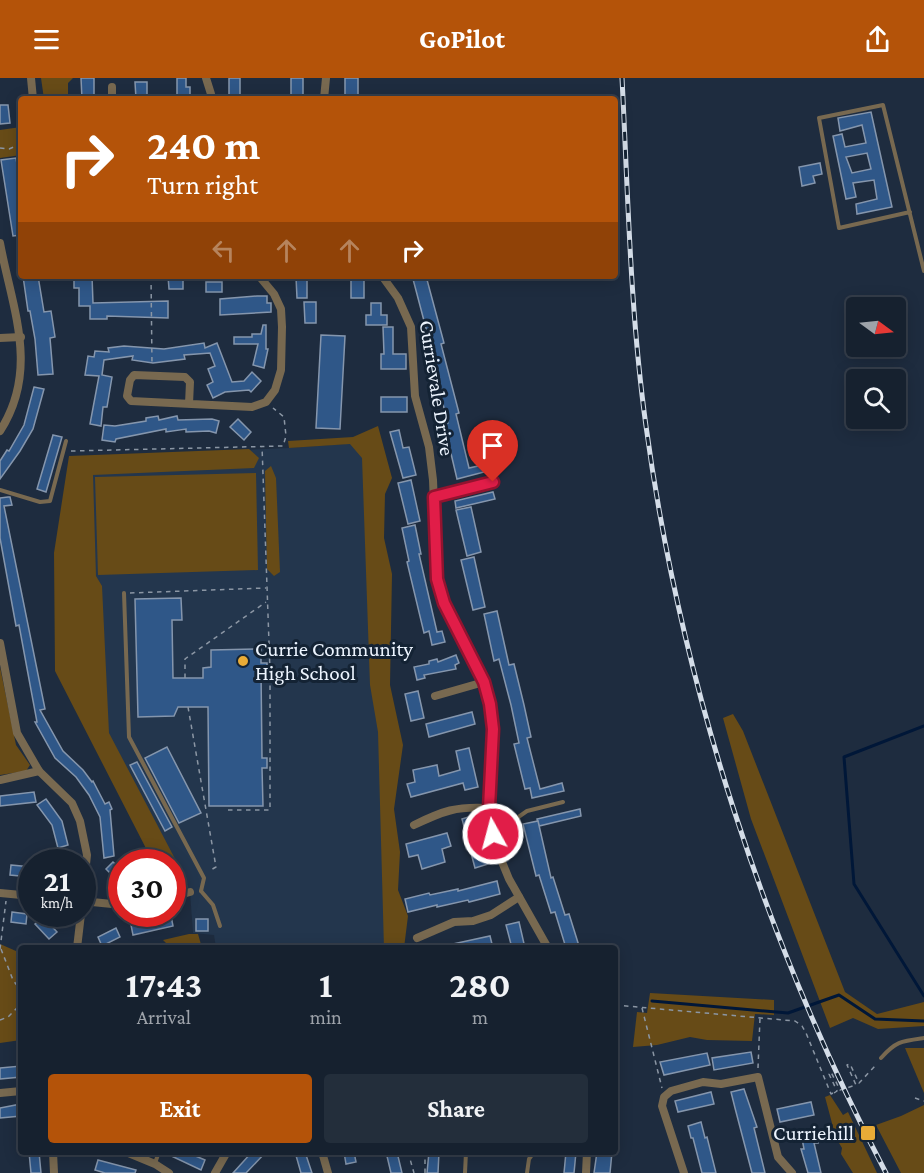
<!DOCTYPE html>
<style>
body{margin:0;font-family:"Crimson Pro",serif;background:#232e3b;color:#f1f3f6;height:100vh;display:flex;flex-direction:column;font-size:22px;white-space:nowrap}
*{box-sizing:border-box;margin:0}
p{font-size:20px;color:#9ea3aa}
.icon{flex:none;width:33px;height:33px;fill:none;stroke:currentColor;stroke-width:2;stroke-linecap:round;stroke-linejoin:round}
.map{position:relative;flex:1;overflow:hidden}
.details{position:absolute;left:18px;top:867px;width:600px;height:210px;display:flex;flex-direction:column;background:#16212f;border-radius:6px;box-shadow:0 3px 15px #0003,0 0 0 2px #353e4b}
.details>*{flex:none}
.banner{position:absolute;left:18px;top:18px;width:600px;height:183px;border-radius:6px;box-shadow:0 3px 15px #0003,0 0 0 2px #353e4b;background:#b45309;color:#fff;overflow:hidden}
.needle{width:39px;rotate:105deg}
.controls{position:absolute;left:846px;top:219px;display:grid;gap:12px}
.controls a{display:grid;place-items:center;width:60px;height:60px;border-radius:6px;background:#16212f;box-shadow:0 3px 15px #0003,0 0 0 2px #353e4b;font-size:30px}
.speed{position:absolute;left:18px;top:771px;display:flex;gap:12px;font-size:30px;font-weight:700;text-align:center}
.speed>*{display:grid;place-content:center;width:78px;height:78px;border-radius:50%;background:#16212f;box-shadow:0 3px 15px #0003,0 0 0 2px #353e4b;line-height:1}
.speed small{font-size:15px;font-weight:400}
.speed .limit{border:9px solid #d22;background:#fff;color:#111}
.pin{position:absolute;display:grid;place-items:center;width:51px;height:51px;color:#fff;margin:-62px -26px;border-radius:50% 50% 50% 0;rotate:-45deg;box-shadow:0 0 6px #0007}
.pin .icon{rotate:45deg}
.me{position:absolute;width:66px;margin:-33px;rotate:353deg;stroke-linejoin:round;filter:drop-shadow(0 0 4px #0008)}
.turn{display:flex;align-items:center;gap:21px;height:126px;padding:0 30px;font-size:27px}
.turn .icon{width:78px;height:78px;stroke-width:2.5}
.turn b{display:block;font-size:42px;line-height:51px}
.lanes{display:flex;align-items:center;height:57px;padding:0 30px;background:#0003;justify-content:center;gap:30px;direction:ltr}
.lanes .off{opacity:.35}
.eta{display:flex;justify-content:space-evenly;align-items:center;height:102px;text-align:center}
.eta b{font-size:36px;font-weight:700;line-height:42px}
.action{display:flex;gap:12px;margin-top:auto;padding:12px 30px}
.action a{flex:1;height:69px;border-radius:6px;background:#b45309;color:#fff;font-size:24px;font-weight:700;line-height:69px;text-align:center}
.action a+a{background:#232e3b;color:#f1f3f6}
header{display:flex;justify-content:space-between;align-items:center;height:78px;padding:0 30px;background:#b45309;color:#fff;font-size:27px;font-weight:700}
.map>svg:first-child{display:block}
</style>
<header><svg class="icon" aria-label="menu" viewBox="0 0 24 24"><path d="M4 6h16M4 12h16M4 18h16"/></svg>GoPilot<svg class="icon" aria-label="share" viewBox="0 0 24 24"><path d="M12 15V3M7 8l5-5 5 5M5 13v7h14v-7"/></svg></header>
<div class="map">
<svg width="924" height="1095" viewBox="0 0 924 1095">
<rect width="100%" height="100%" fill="#1e2c3f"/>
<path fill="#23364d" d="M373,364L395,870H216L214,857L193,855L190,814L107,656L55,475L70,380L289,370Z"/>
<g fill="#674b17">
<path d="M41,0H73L68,5V21H44Z"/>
<path d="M21,49V77L0,80V52Z"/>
<path d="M378,348L392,400L385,416L384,460L392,496L390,607L403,667L394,731L400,774L398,812L408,838L404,870H384L378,654L370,607L362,380L350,366L289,370L288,363L353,359Z"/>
<path d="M249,371L259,380L254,390L93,397L96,498L102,508L109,655L183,796L188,809L173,815L172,784H153L55,593L54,475L69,378Z"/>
<path d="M271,388L276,400L280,494L274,498L267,491L265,393Z"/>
<path d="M256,395L258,492L98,497L95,399Z"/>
<path d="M0,589L16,667L30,687L26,693L0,697Z"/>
<path d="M733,636L743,653L845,914L877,936L924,924V948L878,951L853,940L830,950L751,741L723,640Z"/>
<path d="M189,856H198L202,870H171L163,862Z"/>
<path d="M0,866L16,873L20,879L21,962L0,965Z"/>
<path d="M650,915L774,922V937L755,936L752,963L707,962L690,959L657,967L633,969L637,934L647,935Z"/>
<path d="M905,970H924V1015Z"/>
<path d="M830,1017L843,1037L848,1034L877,1095H853L841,1076L842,1070L836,1060L825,1019Z"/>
<path d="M924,1027V1095H901L876,1047L901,1038Z"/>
</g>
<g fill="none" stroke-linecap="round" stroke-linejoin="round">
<g stroke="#001738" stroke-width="3">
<path d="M924,648L844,679L854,806L924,918"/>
<path d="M652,923L788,935L839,917L875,941L924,943"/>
</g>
</g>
<g fill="#2f5788" stroke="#8596ad" stroke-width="1.5" fill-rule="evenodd">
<path d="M81,0H94V21H82Z"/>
<path d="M177,0H186V9H190V21H177Z"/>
<rect x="229" y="0" width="11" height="18"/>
<rect x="291" y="0" width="12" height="21"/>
<rect x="345" y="0" width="13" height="19"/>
<path d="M135,4H147V21H136Z"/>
<path d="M0,27H8L10,45L0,46Z"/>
<path d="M871,34L892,129L857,136L856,126L877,121L874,102L853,105L856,119L846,121L833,58L842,56L845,69L866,65L862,47L840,53L838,40ZM867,75L871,91L852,95L846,79Z"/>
<path d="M16,80L21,110V157L13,158L1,82Z"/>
<path d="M820,85L822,96L813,98L815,105L802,108L799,89Z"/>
<path d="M23,198H38L44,234L51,233L55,259L50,260L53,296L38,297L35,261L30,233H28Z"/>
<path d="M74,198H92L93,225L168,223V240L107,238V241H90V228H79V210H74Z"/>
<path d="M168,198H183V211H169Z"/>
<rect x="351" y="198" width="13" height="22"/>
<path d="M426,198L444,265L441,266L459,335L456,336L469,390L487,386L488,393L457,401L444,346L448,345L430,277H433L413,201Z"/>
<path d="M296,199H307V220H297Z"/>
<rect x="206" y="204" width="16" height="10"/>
<path d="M257,218H267V225H271V234L220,237V221Z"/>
<path d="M304,224H316V245H305Z"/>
<path d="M371,225H381V237H387V247H366V237H371Z"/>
<path d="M263,247H266V271H268L264,290L253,287L258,266H234V259H252V256H261Z"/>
<path d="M383,249H393V276H406V291H381V276H384Z"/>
<path d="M321,257L345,258L340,351L316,350Z"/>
<path d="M204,265L205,270L217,265L232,304L244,303L252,294L261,303L251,314L249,312L225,314L213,320L207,307L213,304L208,291L215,288L210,275L184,277L185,281L153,285L132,282L133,278L104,282L102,297L112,299L107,329H103L101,348L90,346L99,298L85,297L88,278L94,279L95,273L109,274L108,270L124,268L164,271Z"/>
<path d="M34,309L44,311L33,351L20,373L0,401V383L7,372L9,373L24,347Z"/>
<rect x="381" y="319" width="26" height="15"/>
<path d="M158,338L159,342L177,338L178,342L212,341L219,343L216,355L209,353L186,354V351L166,354V351L116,361L115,364L102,362L104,347L115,348L146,343V340Z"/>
<path d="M238,341L251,354L244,362L230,349Z"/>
<path d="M399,352L403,370L409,369L416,397L403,400L390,354Z"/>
<path d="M53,357L62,359L46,414L37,411Z"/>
<path d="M411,402L420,443L408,446L398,405Z"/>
<path d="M493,414L495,421L456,430L455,423Z"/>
<path d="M8,419H10L12,427L4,428L45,631L40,632L63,673L83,692L92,704L93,703L105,726L109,724L112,731L110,732L114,778L104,780L100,739L89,717L76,699L55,680L35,644H37L26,585L19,547L16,548L0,460V420Z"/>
<path d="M471,429L481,474L467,478L456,432Z"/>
<path d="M415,447L421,476H419L437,554L442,553L445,564L432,567L429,553L424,555L407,484L409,483L402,450Z"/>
<path d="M474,479L485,529L473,532L461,482Z"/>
<path d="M181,520L182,542H172L173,600H203V590L211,589V572L261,571V585H267V593H261L262,680H267V690H262L263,728H209L208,629H178L174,638L138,639L135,521Z"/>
<path d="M497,533L509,587L514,586L524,627L531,659L527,660L540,711L562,705L564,713L532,720L530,710L525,711L514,666L519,665L511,627L499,581L494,583L484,536Z"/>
<path d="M456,577L459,585L455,587L456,591L424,597L425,600L417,602L414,589L429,586V583L437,581L438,584Z"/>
<path d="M418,613L424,640L411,643L405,616Z"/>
<path d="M472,634L475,646L429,659L426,646Z"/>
<path d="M167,669L201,735L179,745L145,680Z"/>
<path d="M469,670L478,709L465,712L463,705L411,719L407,706L415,704L413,692L437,687L439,698L460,692L456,673Z"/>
<path d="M137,684L172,749L165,753L130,687Z"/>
<path d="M34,714L36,724L0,728V718Z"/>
<path d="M46,721L62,743L68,767L58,770L52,747L37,727Z"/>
<path d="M580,731L581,738L539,748L537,741Z"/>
<path d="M475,737L488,786L475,790L462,741Z"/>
<path d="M538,743L551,800L553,799L565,837L569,836L579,868L566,870L555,834L551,835L539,797L536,798L523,746Z"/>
<path d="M447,755L451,768L442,771L445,784L422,791L418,777L409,779L406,766Z"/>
<path d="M113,784L122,792V807L106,791Z"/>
<path d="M11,787L32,789L30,799L10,797Z"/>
<path d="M497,803L500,816L469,824L468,822L437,829V827L408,834L405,821L429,815L430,817L458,811V813Z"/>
<path d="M12,834L27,836L26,846L11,844Z"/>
<path d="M171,838L173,848L133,857L131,847Z"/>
<path d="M43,839L57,854L49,861L35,846Z"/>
<rect x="196" y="841" width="12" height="12"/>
<path d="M519,844L525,870H512L506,847Z"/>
<path d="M116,850L120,859L102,868L98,859Z"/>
<path d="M490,858L493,870H449L448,867Z"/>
<path d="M751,974L753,985L714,992L712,980Z"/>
<path d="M707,975L710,987L664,997L660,984Z"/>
<path d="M21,988V999L0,1001V990Z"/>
<path d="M744,1011L757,1049L754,1050L765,1095H752L735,1030L731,1014Z"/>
<path d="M711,1014L714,1026L678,1034L675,1023Z"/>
<path d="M811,1024L814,1037L780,1044L777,1031Z"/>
<path d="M21,1026V1038L0,1040V1030Z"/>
<path d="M701,1044L705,1060L707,1059L716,1095H702L693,1060H691L688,1048Z"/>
<path d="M815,1052L818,1065H814L821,1095H808L801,1071H804L801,1055Z"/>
<path d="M29,1074H39L41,1095H31Z"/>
<path d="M163,1074H186L205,1082L201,1092Z"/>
<path d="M252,1074H266L246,1095H233Z"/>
<path d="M295,1074H305L312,1095H301Z"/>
<path d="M344,1074H354L356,1084L346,1086Z"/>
<path d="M386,1074H397L402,1095H391Z"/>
<path d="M429,1074H439L438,1095H427Z"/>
<path d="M566,1074H576L574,1095H564Z"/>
<path d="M597,1074H612L610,1095H594Z"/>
<path d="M98,1082L136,1092L135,1095H105L95,1092Z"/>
</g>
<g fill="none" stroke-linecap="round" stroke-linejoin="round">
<g stroke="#8b96a4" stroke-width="1.5" stroke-dasharray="4.5 4.5" stroke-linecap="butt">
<path d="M0,70L9,71L21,66"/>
<path d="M151,198L152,288"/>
<path d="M71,373L283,368L286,358L284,339L273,330"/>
<path d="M130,515L266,510"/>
<path d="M185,600V581L266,524"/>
<path d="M188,629L216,789L209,793"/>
<path d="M228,732H270V593L262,368"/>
<path d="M0,871L6,823"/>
<path d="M1,871L13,902L21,913"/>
<path d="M615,927L795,943L802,948L806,955L831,1016L833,1015"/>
<path d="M642,930L662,1010"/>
<path d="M0,942L8,939L21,926"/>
<path d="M758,990L760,940"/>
<path d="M834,1015L837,1013L829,996L831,994L840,1012L856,1007L847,987L850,986L859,1005L876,987"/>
<path d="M915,1020L924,1023"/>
<path d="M408,1074L414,1095"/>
<path d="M425,1095V1074"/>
</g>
<g stroke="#786950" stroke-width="4">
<path d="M910,134L839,150L819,40L883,27L924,193"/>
<path d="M113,200L114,198"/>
<path d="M0,412L40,424L50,423L66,363"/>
<path d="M434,419L493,404"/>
<path d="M124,515L129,659L204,800L201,813"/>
<path d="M494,756L527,733L563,724"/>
<path d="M201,813L213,827L220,848"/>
<path d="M881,980C896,963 902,963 924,960"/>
<path d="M155,1085L159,1074"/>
<path d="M465,1095L466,1074"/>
<path d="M527,1095L529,1081L534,1074"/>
</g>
<g stroke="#786950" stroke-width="8">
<path d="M31,0L33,21"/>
<path d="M206,0L211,16L210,21"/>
<path d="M112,9V21"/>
<path d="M324,21L326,0"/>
<path d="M0,165C12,230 40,291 0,353"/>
<path d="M382,198L398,220L411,249L415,318L429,369L433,402L437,501L444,525L484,604L490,626L493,651L489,730L493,756L500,779L509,801L548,870"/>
<path d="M0,260L21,259"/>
<path d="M189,326L190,304L185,299L134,297L130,302L127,318L131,323L252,329L266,324L275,312L281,292L282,249L281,231L274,216L259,198"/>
<path d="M0,565L17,655L39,693L72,725L80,743L87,777L82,823"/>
<path d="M435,618L484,604"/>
<path d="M0,702L39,693"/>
<path d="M414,747C443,733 456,728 489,730"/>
<path d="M0,815L32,818"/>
<path d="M172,819L190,814"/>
<path d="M82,823L122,827"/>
<path d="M417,860L454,844L473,843L491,837L519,819"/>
<path d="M77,870L81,836"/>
<path d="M0,1015L21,1013"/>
<path d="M53,1074L54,1095"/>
<path d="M126,1074L155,1086L169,1095"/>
<path d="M322,1074L328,1095"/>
<path d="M215,1095L227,1074"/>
<path d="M586,1095L587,1074"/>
<path d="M684,1095L662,1028L664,1019L671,1013L703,1004L721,1006L758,999L778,1079L792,1095"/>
</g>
<defs>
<path id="rail" d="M622,0C628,116 630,233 646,348C681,606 765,864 886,1095"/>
</defs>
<use href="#rail" stroke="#d4dde8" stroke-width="5"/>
<use href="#rail" stroke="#142334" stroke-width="3" stroke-dasharray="9" stroke-linecap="butt"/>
</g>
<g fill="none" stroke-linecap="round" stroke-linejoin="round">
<defs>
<path id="route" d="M493,404L434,419L437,501L444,525L484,604L490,626L493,651L489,730L493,756"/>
</defs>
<use href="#route" stroke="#92132f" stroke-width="15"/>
<use href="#route" stroke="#e11d48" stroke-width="10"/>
</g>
<g fill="#e8ab37" stroke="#142334" stroke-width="2">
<circle cx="243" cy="583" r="6"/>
<rect x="860" y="1047" width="16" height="16" rx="3"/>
</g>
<g text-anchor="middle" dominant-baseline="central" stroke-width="6" stroke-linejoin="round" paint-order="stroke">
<g font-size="21" fill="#edf5ff" stroke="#142334">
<text transform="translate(437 310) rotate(81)">Currievale Drive</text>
</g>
<g font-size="21" fill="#edf5ff" stroke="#142334" text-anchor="start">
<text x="255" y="571">Currie Community<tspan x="255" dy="24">High School</tspan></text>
<text x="854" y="1055" text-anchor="end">Curriehill</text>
</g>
</g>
</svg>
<div class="controls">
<a><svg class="needle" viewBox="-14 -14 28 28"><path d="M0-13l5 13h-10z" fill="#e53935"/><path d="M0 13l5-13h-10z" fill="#9ea3aa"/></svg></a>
<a><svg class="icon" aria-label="search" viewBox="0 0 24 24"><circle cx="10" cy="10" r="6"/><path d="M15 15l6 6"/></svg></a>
</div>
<div class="speed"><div>21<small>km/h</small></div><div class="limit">30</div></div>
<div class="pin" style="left:493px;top:404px;background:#d93025"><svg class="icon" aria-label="arrive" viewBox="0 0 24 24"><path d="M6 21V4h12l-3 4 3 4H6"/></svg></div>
<svg class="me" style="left:493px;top:756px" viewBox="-20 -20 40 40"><circle r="17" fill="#e11d48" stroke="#fff" stroke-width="3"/><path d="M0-11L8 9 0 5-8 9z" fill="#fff"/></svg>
<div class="banner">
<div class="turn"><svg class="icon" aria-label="right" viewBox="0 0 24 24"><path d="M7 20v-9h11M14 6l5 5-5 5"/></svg><div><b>240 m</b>Turn right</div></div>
<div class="lanes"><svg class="icon off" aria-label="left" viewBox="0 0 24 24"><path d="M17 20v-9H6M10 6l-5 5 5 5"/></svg><svg class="icon off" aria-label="ahead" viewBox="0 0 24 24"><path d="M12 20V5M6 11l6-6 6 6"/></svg><svg class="icon off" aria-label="ahead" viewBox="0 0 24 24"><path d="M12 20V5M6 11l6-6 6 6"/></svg><svg class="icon" aria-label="right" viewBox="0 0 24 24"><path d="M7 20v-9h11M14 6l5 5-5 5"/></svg></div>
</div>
<section class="details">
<div class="eta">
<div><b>17:43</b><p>Arrival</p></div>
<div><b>1</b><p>min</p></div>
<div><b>280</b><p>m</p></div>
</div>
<div class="action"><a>Exit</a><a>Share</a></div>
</section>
</div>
